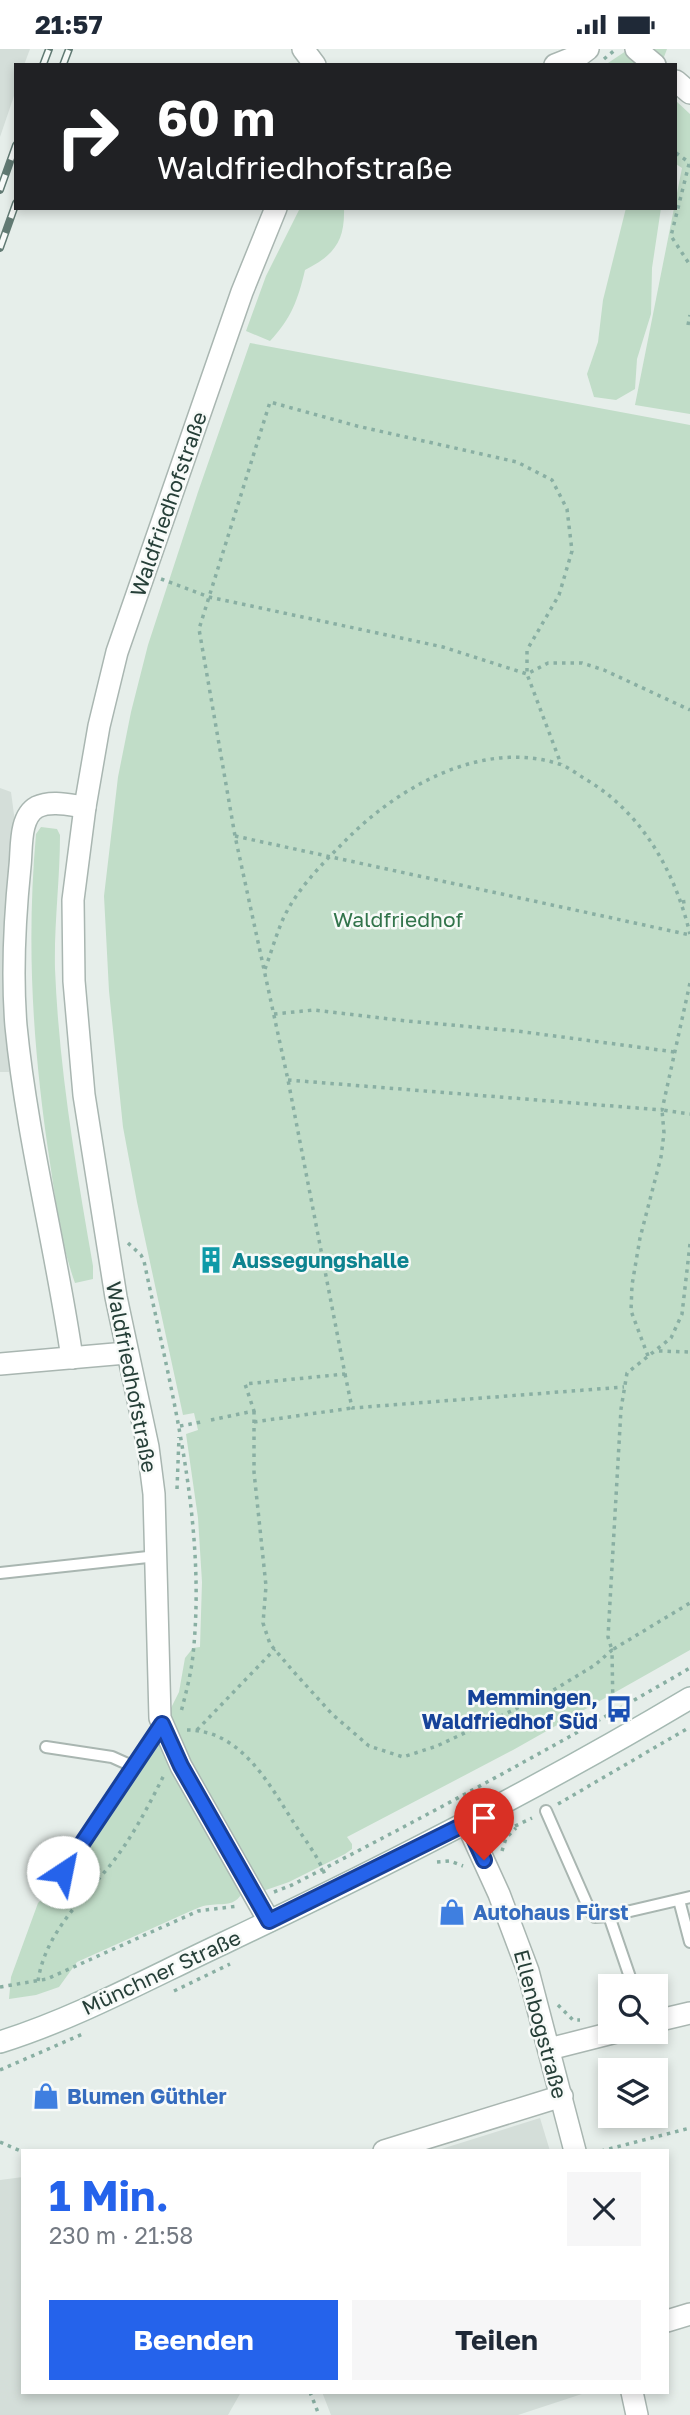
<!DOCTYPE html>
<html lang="de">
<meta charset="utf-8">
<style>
body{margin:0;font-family:"Golos Text",sans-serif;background:#f6f6f7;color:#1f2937;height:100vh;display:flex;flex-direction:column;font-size:26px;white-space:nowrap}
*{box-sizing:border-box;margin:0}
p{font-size:23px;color:#747a83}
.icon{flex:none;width:38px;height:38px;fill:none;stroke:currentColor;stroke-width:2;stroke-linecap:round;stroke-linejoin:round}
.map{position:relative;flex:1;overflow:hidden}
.panel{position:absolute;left:21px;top:2100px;width:648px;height:245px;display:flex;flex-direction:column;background:#fff;border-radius:0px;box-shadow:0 4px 10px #0003}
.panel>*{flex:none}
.hud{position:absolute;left:14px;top:14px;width:663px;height:147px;border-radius:0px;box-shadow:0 4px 10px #0003;background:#202124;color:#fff;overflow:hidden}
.buttons{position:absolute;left:598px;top:1925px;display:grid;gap:14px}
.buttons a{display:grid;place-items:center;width:70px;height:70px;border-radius:0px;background:#fff;box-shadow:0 4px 10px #0003;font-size:35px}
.pin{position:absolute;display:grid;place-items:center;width:60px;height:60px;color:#fff;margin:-72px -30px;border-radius:50% 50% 50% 0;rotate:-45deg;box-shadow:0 0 7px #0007}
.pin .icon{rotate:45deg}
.me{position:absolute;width:77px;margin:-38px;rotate:34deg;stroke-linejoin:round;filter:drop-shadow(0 0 5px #0008)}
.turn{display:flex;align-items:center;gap:24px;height:147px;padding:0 28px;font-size:32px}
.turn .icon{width:91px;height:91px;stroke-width:2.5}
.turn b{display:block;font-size:49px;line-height:60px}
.round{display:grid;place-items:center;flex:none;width:74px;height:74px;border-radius:0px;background:#f6f6f7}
.head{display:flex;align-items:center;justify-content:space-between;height:119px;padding:0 28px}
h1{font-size:42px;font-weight:700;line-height:52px;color:#2563eb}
.button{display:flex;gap:14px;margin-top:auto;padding:14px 28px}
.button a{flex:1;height:80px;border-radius:0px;background:#2563eb;color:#fff;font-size:28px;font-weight:700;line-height:80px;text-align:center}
.button a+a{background:#f6f6f7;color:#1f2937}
.status{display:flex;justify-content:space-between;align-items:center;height:49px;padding:0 35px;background:#fff;direction:ltr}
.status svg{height:19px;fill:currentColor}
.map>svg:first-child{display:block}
</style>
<div class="status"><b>21:57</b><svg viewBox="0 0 49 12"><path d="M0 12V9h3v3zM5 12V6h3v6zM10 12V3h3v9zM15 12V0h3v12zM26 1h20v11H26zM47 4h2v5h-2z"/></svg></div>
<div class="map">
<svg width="690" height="2366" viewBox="0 0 690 2366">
<rect width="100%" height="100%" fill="#e6eeea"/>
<g fill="#d4ded9">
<path d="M0,0H30L24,16H16V41L0,88Z"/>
<path d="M0,739L11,743L15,773L6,873L9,1023H0Z"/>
<path d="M540,2069L550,2102H435Z"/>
<path d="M23,2128V2343H241L228,2366H0V2131Z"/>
<path d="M322,2343H588L518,2366H331Z"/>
</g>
<g fill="#c1ddc8">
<path d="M629,0H667L661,16H605Z"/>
<path d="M676,52L690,65V365L635,356L682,119L676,115Z"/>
<path d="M300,159H344C345,193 334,206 305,221C298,251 291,270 270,292L246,282L266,227Z"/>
<path d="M626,159H661L652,219L651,265L637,310L635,340L616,351L594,348L587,325L598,293L603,251Z"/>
<path d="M250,294L690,376V1601L513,1701L347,1788L352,1795V1800L345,1805L289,1833L263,1842L197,1727L171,1671V1659L179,1643L185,1609L193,1599L200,1598L202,1533L198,1469L186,1385L198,1381L194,1364L183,1366L137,1153L123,1078L109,942L104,847L118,728L131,663L148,596L198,443Z"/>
<path d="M41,778L57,780L60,786C60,831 54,875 55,920C59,1020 76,1119 93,1217V1230L75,1234C61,1195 56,1154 50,1114C33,1002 26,898 36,785Z"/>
<path d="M155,1695H161L242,1844C234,1858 224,1854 210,1856C204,1856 198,1859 193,1861L77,1913L59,1938L36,1946L9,1950L11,1928L38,1854L63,1828L96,1786L150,1699Z"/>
</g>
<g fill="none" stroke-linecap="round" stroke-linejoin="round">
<defs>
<g id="lane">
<path d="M0,1524L157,1507"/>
<path d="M46,1698L112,1708L132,1717"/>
<path d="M546,1762L590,1862L595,1868L609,1867L690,1848"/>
<path d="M56,1830L63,1823L162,1674"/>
<path d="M679,1851L690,1893"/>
<path d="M609,1867L633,1937"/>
</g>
<g id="street">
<path d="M303,0L315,16"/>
<path d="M636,0L655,16"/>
<path d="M555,16L580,6L588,0"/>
<path d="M676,32L690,44"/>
<path d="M72,1309C56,1198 27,1089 16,977C12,928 15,866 20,817C22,799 19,768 37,758C51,751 70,756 85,758"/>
<path d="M0,1315L126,1304"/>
<path d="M467,1775L499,1845L528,1922L575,2102"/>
<path d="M269,1872L181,1717L160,1669L154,1445L148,1398L116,1248L84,1046L74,932L73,851L85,758L99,677L117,603L242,243L276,159"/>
<path d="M656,1972L690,1964"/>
<path d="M549,2000L616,1983"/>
<path d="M384,2102L562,2047"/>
<path d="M667,2272L690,2265"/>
<path d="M632,2343L637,2366"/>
</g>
<path id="secondary" d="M0,1993C77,1969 151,1928 224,1894C382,1819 539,1739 690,1649"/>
</defs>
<use href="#lane" stroke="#a9b6b1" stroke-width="14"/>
<use href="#street" stroke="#a9b6b1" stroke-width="24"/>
<use href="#secondary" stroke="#a5b9b2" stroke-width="24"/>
<g stroke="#89afa3" stroke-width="3.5" stroke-dasharray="3.5 5" stroke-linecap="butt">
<path d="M604,10L616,0"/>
<path d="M676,104L690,114"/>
<path d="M689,115L671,187L690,216"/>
<path d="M688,276L690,266"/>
<path d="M161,530L209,548L443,598L527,625L548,614H582L604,621L690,661"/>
<path d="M235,787L690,886"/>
<path d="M682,853L690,852"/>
<path d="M265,920C271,904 276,886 283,870C297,840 322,815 345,792C398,738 482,690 559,715C569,718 578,726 587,731C643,765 675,823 690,885"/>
<path d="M274,965L314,961L407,972L517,982L675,1003"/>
<path d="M288,1031L662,1061L690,934"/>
<path d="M128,1194L141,1206L144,1212C171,1342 207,1472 193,1606C191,1625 186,1644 181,1663"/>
<path d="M690,1195L682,1265L671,1289L627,1324L621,1360L608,1588L612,1601L690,1554"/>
<path d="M659,1302L690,1303"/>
<path d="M648,1307L631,1262L632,1236L640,1189L661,1108L664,1084L662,1061L690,1065"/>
<path d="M345,1325L352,1359L624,1338"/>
<path d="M254,1362V1423L266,1537L263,1574L270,1595L293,1622L332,1665L369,1697L403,1708L437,1697L547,1645L595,1616L612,1601L613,1664"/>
<path d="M211,1371L254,1362L245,1335L345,1325L288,1031L235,787L199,580L270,353L357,377L517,413L552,431L567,460L572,502L559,546L527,601V625L561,715"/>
<path d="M254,1373L352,1359"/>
<path d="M180,1377L201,1373"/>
<path d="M177,1440L179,1388"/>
<path d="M187,1681C241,1681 269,1735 294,1774C305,1791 318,1807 325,1826"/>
<path d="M197,1681L275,1600"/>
<path d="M558,1755L690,1678"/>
<path d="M492,1788L532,1769"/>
<path d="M502,1802L506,1789L516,1779"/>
<path d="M437,1813L450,1812L463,1817"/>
<path d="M274,1843L292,1836C427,1767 559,1695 690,1619"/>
<path d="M38,1932C45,1884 83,1850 112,1814C133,1787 149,1756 164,1726"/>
<path d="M0,1938L47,1930L198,1862L238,1857"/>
<path d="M174,1942L230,1915"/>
<path d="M558,1956L573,1971H580"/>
<path d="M0,2021L85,1984"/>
<path d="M0,2093L23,2103"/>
<path d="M601,2102L690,2079"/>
<path d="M310,2343L319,2366"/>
</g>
<use href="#lane" stroke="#fff" stroke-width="10"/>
<use href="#street" stroke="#fff" stroke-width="21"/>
<use href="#secondary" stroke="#fff" stroke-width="21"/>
<defs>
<g id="rail">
<path d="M43,16L49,0"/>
<path d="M63,16L69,0"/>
<path d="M0,141L16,96"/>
<path d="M0,199L16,154"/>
</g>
</defs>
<use href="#rail" stroke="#617a73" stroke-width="8"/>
<use href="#rail" stroke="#f7faf8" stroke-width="5" stroke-dasharray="16" stroke-linecap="butt"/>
</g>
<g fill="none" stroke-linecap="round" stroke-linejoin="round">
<defs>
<path id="route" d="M63,1823L162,1675L181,1717L269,1872L467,1774L484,1811"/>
</defs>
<use href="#route" stroke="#184099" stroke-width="18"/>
<use href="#route" stroke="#2563eb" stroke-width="12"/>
</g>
<defs>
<symbol id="building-bare" viewBox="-9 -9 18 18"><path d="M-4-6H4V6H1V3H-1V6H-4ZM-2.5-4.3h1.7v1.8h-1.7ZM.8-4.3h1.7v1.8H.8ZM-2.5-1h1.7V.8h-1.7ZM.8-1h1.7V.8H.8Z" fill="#0f9aa8" stroke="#f7faf8" stroke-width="2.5" paint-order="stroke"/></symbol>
<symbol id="bus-bare" viewBox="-9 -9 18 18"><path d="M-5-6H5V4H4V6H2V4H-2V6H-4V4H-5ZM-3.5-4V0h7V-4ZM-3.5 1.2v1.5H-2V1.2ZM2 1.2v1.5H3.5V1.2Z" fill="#1a4fb4" stroke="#f7faf8" stroke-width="2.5" paint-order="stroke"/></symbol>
<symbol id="shop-bare" viewBox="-9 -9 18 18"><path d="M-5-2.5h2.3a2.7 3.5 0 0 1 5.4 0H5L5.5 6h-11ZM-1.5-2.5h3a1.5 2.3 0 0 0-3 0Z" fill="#3f7fe0" stroke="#f7faf8" stroke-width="2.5" paint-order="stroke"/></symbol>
</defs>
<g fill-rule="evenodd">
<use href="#building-bare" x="192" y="1192" width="38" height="38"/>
<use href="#bus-bare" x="600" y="1641" width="38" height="38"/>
<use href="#shop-bare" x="433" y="1844" width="38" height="38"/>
<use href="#shop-bare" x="27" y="2028" width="38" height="38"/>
</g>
<g text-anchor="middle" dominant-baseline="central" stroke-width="5" stroke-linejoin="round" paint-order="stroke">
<g font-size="21" fill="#263f38" stroke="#f7faf8">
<text transform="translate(168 455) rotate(-71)">Waldfriedhofstraße</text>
<text transform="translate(132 1328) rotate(79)">Waldfriedhofstraße</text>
<text transform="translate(161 1923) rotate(-25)">Münchner Straße</text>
<text transform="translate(541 1975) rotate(75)">Ellenbogstraße</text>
</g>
<g font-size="21" fill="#32744b" stroke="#f7faf8">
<text x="398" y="870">Waldfriedhof</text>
</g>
<g font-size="21" font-weight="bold" fill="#0d838f" stroke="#f7faf8" text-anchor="start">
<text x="232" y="1211">Aussegungshalle</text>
</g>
<g font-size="21" font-weight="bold" fill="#164399" stroke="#f7faf8" text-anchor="end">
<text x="598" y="1648">Memmingen,<tspan x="598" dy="24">Waldfriedhof Süd</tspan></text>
</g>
<g font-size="21" font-weight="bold" fill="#366cbe" stroke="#f7faf8" text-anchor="start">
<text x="473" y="1863">Autohaus Fürst</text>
<text x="67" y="2047">Blumen Güthler</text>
</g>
</g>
</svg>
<div class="buttons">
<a><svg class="icon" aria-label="search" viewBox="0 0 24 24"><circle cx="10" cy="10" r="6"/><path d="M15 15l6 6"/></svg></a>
<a><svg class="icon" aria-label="layers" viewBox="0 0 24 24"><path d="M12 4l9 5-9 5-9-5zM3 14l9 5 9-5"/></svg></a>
</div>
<div class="pin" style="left:484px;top:1811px;background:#d93025"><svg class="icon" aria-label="arrive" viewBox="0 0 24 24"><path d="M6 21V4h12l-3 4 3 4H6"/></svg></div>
<svg class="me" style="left:63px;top:1823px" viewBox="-20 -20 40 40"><circle r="19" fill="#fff"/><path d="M0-13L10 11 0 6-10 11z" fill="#2563eb"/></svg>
<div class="hud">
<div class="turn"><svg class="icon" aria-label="right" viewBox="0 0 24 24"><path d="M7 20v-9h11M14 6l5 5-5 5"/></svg><div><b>60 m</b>Waldfriedhofstraße</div></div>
</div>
<section class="panel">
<div class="head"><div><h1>1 Min.</h1><p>230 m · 21:58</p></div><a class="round"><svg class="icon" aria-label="close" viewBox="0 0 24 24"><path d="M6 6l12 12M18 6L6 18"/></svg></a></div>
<div class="button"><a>Beenden</a><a>Teilen</a></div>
</section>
</div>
